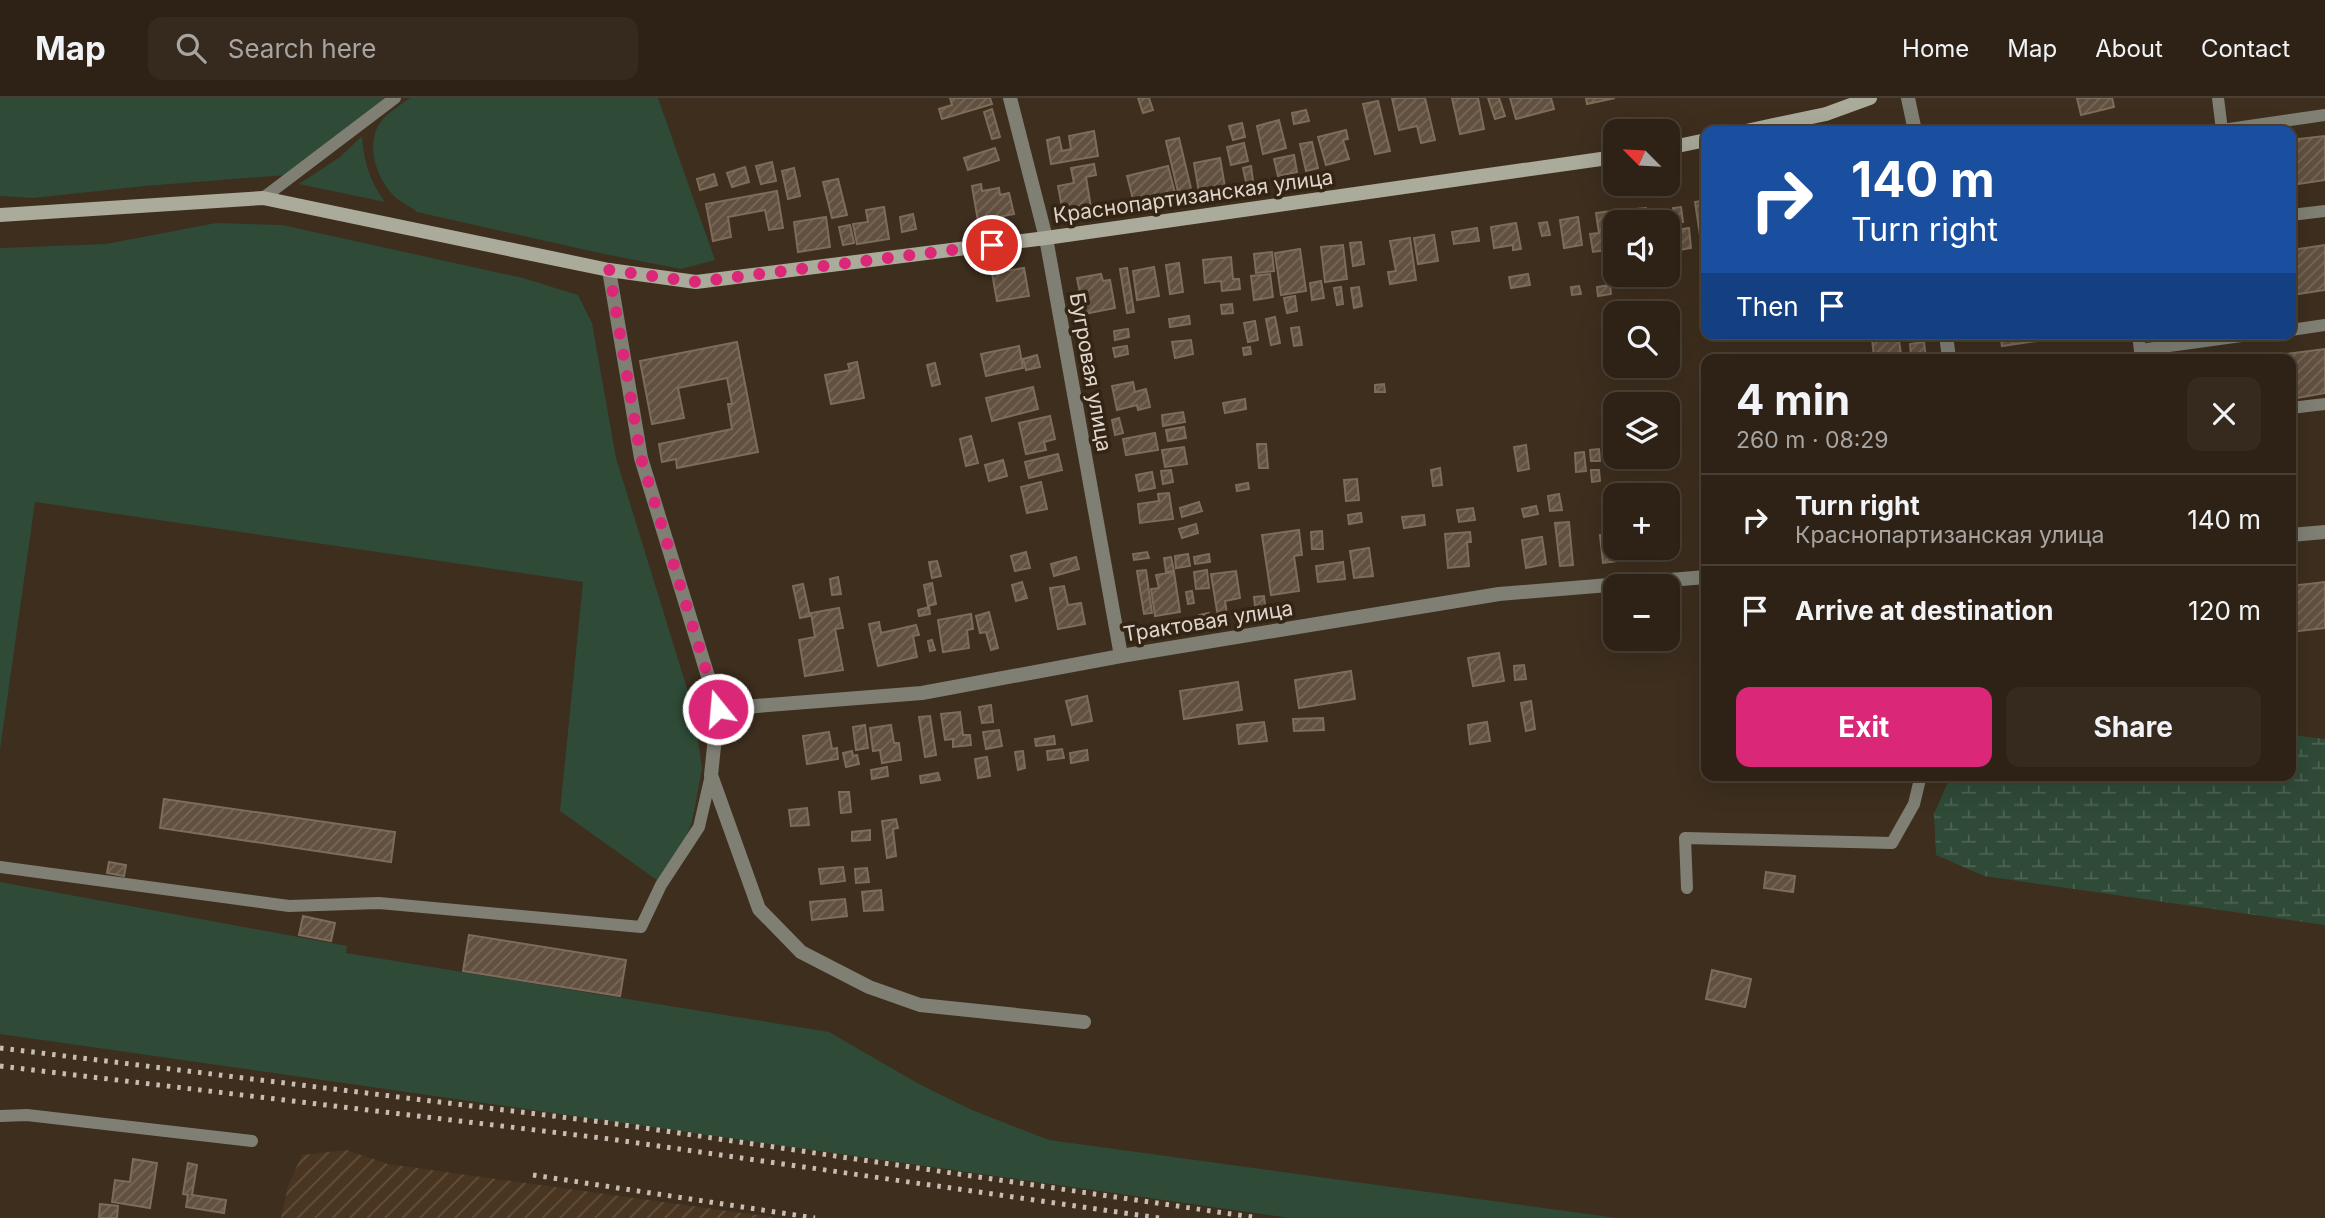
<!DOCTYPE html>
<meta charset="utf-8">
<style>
body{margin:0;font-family:Inter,sans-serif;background:#362a1f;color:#f1f3f6;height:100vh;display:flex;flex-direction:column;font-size:26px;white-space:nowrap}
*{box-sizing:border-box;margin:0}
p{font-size:23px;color:#a7a4a1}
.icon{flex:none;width:38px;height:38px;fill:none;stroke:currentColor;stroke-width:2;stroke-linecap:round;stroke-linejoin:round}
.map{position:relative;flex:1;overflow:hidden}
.sheet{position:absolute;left:1701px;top:256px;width:595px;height:427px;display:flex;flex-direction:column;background:#2e2216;border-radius:14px;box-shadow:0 7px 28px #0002,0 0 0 2px #493f35}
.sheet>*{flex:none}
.guide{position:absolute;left:1701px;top:28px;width:595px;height:214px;border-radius:14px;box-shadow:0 7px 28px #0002,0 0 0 2px #493f35;background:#1a4fa0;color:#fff;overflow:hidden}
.needle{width:46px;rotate:294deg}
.controls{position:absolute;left:1603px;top:21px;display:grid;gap:14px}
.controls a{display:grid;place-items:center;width:77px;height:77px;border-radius:14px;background:#2e2216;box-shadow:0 7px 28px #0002,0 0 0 2px #493f35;font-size:35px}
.pin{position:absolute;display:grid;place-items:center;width:60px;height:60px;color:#fff;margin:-30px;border:4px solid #fff;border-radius:50%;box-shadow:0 2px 7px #0007}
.me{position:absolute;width:77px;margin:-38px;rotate:343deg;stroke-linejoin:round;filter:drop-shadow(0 0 5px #0008)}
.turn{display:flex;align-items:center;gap:24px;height:147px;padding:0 35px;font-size:32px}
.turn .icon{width:91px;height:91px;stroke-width:2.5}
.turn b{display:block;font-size:49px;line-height:60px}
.then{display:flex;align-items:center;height:66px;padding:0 35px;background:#0003;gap:14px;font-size:26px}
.round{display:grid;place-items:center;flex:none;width:74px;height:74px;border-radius:14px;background:#362a1f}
.head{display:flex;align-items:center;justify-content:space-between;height:119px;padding:0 35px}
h1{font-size:42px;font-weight:700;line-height:52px}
.button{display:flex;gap:14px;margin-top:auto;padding:14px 35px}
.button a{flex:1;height:80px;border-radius:14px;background:#db2777;color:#fff;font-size:28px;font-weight:700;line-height:80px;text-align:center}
.button a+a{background:#362a1f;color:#f1f3f6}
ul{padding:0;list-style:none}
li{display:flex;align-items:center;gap:21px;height:91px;padding:0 35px;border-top:2px solid #493f35}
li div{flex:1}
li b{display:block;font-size:26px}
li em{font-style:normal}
header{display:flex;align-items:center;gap:42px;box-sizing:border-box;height:98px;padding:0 35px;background:#2e2216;border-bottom:2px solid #493f35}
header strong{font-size:33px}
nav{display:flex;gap:38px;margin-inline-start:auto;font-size:24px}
.search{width:490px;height:63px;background:#362a1f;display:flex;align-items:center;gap:18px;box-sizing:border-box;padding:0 24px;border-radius:14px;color:#a7a4a1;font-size:26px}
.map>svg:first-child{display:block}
</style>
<header>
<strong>Map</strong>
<div class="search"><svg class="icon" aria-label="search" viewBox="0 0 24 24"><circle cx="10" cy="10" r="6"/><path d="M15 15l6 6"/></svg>Search here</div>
<nav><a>Home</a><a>Map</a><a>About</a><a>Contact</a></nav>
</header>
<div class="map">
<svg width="2325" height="1120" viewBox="0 0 2325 1120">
<defs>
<pattern id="industrial-furrows" width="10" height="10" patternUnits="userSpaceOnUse" patternTransform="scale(1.75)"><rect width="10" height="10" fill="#493520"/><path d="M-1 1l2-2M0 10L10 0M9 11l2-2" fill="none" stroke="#63513f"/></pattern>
<pattern id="wetland-marsh" width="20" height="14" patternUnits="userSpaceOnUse" patternTransform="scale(1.75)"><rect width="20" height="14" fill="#2f4a37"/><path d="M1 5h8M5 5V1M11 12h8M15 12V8" fill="none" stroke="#4d6353"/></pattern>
<pattern id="building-hatch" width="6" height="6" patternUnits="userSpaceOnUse" patternTransform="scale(1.75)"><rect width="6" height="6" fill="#61503f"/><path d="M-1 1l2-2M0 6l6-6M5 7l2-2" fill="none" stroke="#776859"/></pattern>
</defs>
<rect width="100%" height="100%" fill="#3d2e1e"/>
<path fill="url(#industrial-furrows)" d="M346,1052L388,1066L778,1120H281L288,1088L302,1057Z"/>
<g fill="#2f4a37">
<path d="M0,0H389L286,77L145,88L33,100L0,98Z"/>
<path d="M410,0H658L715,162L681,171L604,156L417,114C410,108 400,104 394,98C375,79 364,43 383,21C390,13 401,7 410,0Z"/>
<path d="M362,38C364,65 370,83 385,104L299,86L340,59Z"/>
<path d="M216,125L282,127L523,180L578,197L592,225L616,360L694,613L702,671L692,724L677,760L661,785L560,713L583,484L35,404L0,652V150L106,146Z"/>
<path d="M0,784L347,848L346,855L829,934L919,986L972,1012L1049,1042L1617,1120H1290L0,936Z"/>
</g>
<path fill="url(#wetland-marsh)" d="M2291,637L2325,641V827L1984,778L1936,757L1934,716L1951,677H2291Z"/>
<g fill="url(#building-hatch)" stroke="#7e6c5a" stroke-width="2">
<path d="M950,0H990L992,6L942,21L939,11L952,7Z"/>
<path d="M1138,0H1149L1153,12L1143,15Z"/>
<path d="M1392,0H1425L1435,42L1421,45L1417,28L1399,32Z"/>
<path d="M1452,0H1478L1484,31L1460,36Z"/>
<path d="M1488,0H1499L1505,18L1495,21Z"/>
<path d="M1510,0H1551L1554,11L1516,21Z"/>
<path d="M1586,0H1615L1587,6Z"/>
<path d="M2077,0H2112L2114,9L2081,17Z"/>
<path d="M1378,3L1390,53L1375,56L1363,6Z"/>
<path d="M992,11L1000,39L992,41L984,14Z"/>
<path d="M1306,12L1309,23L1294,26L1292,15Z"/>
<path d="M1279,22L1286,50L1263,56L1257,28Z"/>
<path d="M1242,25L1245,39L1233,42L1229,28Z"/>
<path d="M1346,32L1348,41L1343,42L1349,61L1326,67L1318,39Z"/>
<path d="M1094,33L1098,58L1051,66L1047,42L1059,39L1062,53L1071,51L1069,38Z"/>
<path d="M2325,38V82L2291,87V42Z"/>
<path d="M1179,40L1192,95L1179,98L1166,43Z"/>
<path d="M1312,44L1318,70L1306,73L1300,46Z"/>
<path d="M1244,45L1248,63L1231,67L1227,49Z"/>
<path d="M995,50L999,62L968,72L964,60Z"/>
<path d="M1294,57L1297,74L1278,78L1274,61Z"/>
<path d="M1220,60L1225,89L1199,94L1194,65Z"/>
<path d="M772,64L776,83L761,86L756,68Z"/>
<path d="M1094,66L1096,77L1086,79L1091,110L1063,115L1058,88L1074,85L1071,70Z"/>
<path d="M1168,68L1175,95L1134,105L1127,78Z"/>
<path d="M1251,68L1253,83L1246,84L1243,70Z"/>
<path d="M745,69L749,84L732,89L727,75Z"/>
<path d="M794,70L800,98L788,101L782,73Z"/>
<path d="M714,76L717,87L700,92L697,81Z"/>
<path d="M838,81L847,117L832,120L823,84Z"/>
<path d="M981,86L982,93L999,90L1000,97L1009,95L1014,116L978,123L972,88Z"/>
<path d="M777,93L783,130L769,132L765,112L728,119L731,139L713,143L706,106Z"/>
<path d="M1706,102V135L1700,137L1695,104Z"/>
<path d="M884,109L889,141L857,146L853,126L868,124L866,112Z"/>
<path d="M1681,109L1683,124L1675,125L1673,110Z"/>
<path d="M1646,110L1647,122L1654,121V124H1626L1625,112Z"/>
<path d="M1619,112L1620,124H1615V151L1593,154L1590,136L1599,135L1596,115Z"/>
<path d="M913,116L916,131L902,134L900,119Z"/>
<path d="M826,119L830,149L798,154L794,124Z"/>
<path d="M1578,119L1582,147L1564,150L1560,122Z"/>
<path d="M1547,124L1550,137L1542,138L1539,125Z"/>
<path d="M1516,125L1521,151L1513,152V147L1494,150L1491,129Z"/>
<path d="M850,127L854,145L843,147L839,129Z"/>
<path d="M1477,130L1479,143L1454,146L1452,134Z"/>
<path d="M1689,130L1691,150L1673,153L1670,133Z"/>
<path d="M1434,137L1438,163L1418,166L1414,140Z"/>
<path d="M1410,140L1416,182L1390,186L1388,174L1396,173L1390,143Z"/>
<path d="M1361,144L1364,166L1353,168L1350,145Z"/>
<path d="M1343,147L1347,181L1325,184L1321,149Z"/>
<path d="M2325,147V192L2291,197V152Z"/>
<path d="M1300,151L1306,193L1281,197L1275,155Z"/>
<path d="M1272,154L1274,173L1256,175L1254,156Z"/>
<path d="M1231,159L1233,181H1239L1240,191L1222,193L1221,183L1205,185L1203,162Z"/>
<path d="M1179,165L1183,194L1170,196L1166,167Z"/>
<path d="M1154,169L1159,198L1137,202L1133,173Z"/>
<path d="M1702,169H1706V188H1704Z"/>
<path d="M1024,170L1029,198L997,203L992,175Z"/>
<path d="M1127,170L1134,214L1127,215L1120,171Z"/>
<path d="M1101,176L1103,183L1110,182L1115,210L1084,216L1077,180Z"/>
<path d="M1270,176L1273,199L1254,202L1251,178Z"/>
<path d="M1528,176L1530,187L1511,190L1509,179Z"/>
<path d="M1634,177H1643L1644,187L1636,188Z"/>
<path d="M1321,183L1324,200L1312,202L1310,185Z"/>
<path d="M1610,187L1611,196L1598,198L1597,189Z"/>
<path d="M1579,188L1581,196L1572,197L1571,189Z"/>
<path d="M1341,189L1343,206L1337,207L1334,190Z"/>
<path d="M1359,189L1362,208L1354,210L1351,190Z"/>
<path d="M1295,198L1297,213L1287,215L1284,200Z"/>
<path d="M1232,206L1233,215L1222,216L1221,207Z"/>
<path d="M1189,218L1190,226L1170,229L1169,221Z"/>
<path d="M1275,219L1280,245L1271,247L1266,221Z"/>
<path d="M1255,223L1258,242L1248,244L1244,225Z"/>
<path d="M1299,229L1302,247L1294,248L1291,230Z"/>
<path d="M1128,231L1129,239L1115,242L1114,233Z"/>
<path d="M1880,236H1898L1901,256L1874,259L1872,241L1881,240Z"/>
<path d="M2000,236H2064V239L2002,248Z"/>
<path d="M1191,242L1193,256L1175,260L1172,244Z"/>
<path d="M737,244L758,354L677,370L676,361L662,364L659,346L732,331L728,306H732L727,280L678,290L684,320L652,326L640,263Z"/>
<path d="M1924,244L1926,261H1904L1911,258L1910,246Z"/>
<path d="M1019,248L1023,270L986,278L981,256Z"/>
<path d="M1127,248L1128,256L1115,259L1113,250Z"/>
<path d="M1250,249L1251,256L1244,257L1243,250Z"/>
<path d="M2325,251V295L2291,301V261H2248Z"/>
<path d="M1037,257L1040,269L1026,272L1023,261Z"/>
<path d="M857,264L864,300L831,306L825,277L850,272L848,266Z"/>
<path d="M935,265L940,286L932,288L927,267Z"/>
<path d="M1133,284L1135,294L1146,291L1150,309L1138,312L1137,307L1117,312L1112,288Z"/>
<path d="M1384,286L1385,294H1375V287Z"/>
<path d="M1033,289L1038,311L992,323L986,300Z"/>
<path d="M1245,301L1246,311L1225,315L1223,305Z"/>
<path d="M1183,314L1185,324L1163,328L1162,317Z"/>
<path d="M1050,318L1055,341L1044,344L1046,352L1026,356L1019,325Z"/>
<path d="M1119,320L1123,335L1115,337L1112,322Z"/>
<path d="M1184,329L1186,340L1168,343L1166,332Z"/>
<path d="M1155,335L1158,352L1126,357L1123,341Z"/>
<path d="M971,338L978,365L966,368L960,341Z"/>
<path d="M1257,346H1266L1268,370H1259Z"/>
<path d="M1526,347L1529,371L1518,373L1514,349Z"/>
<path d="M1184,349L1187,366L1165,369L1162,352Z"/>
<path d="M1599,351L1600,363H1591L1590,352Z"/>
<path d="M1584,354L1586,373L1576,374L1575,355Z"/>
<path d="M1058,356L1062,372L1029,380L1025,364Z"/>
<path d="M1003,362L1007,378L989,383L985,367Z"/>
<path d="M1440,370L1442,387L1433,388L1431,372Z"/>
<path d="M1171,372L1173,384L1163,386L1161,373Z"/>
<path d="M1591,372H1599L1600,383L1592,384Z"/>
<path d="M1152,374L1155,390L1139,393L1136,377Z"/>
<path d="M1357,381L1359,402L1346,403L1344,382Z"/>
<path d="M1041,384L1047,411L1027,415L1021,389Z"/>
<path d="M1248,385L1249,391L1237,393L1236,387Z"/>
<path d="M1169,395L1173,421L1140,425L1138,406L1159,403L1158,396Z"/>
<path d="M1559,396L1562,412L1550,413L1548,398Z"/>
<path d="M1199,404L1202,413L1182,419L1180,410Z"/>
<path d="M1536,408L1538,416L1524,419L1522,411Z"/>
<path d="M1473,410L1475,422L1459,424L1457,412Z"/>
<path d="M1615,413V430L1604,431L1602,415Z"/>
<path d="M1361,415L1362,424L1349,426L1348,417Z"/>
<path d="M1424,417L1425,427L1404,430L1402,419Z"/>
<path d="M1569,424L1573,467L1560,468L1555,425Z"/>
<path d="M1196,426L1198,435L1182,440L1179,431Z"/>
<path d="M1299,432L1302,457L1294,458L1299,493L1271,497L1262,437Z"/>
<path d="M1322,433L1323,451H1312L1311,434Z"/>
<path d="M1470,434L1471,444H1467L1469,468L1448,470L1445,436Z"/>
<path d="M1615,435V450H1632L1634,461L1603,465L1600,437Z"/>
<path d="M1542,439L1546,466L1526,470L1522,442Z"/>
<path d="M1369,450L1373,478L1354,480L1350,453Z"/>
<path d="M1026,454L1030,470L1015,473L1011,458Z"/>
<path d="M1147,454L1149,460L1134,462L1133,456Z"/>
<path d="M1188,456L1190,468L1176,470L1175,458Z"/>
<path d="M1209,456L1210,464L1195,466L1194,459Z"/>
<path d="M1076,459L1079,471L1054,478L1051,466Z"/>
<path d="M1171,459L1174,473L1166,474L1164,460Z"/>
<path d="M937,463L941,478L932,480L929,464Z"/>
<path d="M1343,464L1345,481L1318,484L1316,468Z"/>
<path d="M1146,472L1152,515L1144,516L1137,473Z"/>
<path d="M1207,472L1209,490L1196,491L1194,474Z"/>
<path d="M1236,473L1240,500L1225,503L1228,523L1219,525L1211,476Z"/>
<path d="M1174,474L1180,514L1155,518L1151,491L1159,490L1156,477Z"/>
<path d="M838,479L841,496L832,497L830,481Z"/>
<path d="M1022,484L1027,500L1016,503L1012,487Z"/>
<path d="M2325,484V530L2291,534V488Z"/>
<path d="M932,485L936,506L928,508L924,487Z"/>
<path d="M803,486L810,518L800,520L793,488Z"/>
<path d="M1064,488L1068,507L1081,505L1085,526L1058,531L1050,490Z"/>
<path d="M1192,493L1194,505L1188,506L1186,494Z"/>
<path d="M1264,498L1266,516L1256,517L1254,499Z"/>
<path d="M929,509L930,516L919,518L918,512Z"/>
<path d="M839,510L843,530L835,531L843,572L805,578L799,542L815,539L811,515Z"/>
<path d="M989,514L998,550L991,552L986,534L980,535L976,518Z"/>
<path d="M1209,515L1211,525L1200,527L1199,517Z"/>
<path d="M971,516L973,531L967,532L969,550L943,554L938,522Z"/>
<path d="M879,524L881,535L916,527L919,537L913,538L917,559L878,568L869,526Z"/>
<path d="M932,542L935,552L930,553L928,543Z"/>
<path d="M1499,555L1504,583L1473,588L1468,560Z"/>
<path d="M1524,567L1526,581L1515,582L1514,568Z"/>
<path d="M1351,573L1355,601L1299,610L1295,582Z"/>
<path d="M1238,584L1242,612L1184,621L1180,593Z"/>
<path d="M1087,598L1092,623L1072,627L1066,603Z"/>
<path d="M1531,603L1535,631L1526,633L1521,605Z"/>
<path d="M991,607L993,624L982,625L979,609Z"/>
<path d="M960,614L963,637H970L971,647L953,649V641L945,642L941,616Z"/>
<path d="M930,618L936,657L925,659L919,619Z"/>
<path d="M1323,620L1324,632L1294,633L1293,621Z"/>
<path d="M1264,624L1267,643L1239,646L1237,627Z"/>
<path d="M1487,624L1490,643L1470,646L1468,627Z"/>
<path d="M865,627L868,650L856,652L853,629Z"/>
<path d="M891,627L894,645H899L901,662L882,665L880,652L873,653L870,630Z"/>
<path d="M999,632L1002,648L986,651L983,634Z"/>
<path d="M829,634L832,651L837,650L838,661L807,666L803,638Z"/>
<path d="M1054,638L1055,646L1036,648L1035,641Z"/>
<path d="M1062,651L1064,660L1048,662L1047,653Z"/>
<path d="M1087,652L1088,662L1071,665L1070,655Z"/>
<path d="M852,653L853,658L857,657L859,666L846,669L843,655Z"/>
<path d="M1023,653L1025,670L1018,672L1015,654Z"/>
<path d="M987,659L990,678L978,680L975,661Z"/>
<path d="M887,669L888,678L872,681L871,672Z"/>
<path d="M938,675L940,682L921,685L920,678Z"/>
<path d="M839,694H849L851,714L841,715Z"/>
<path d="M164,701L395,734L391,764L160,730Z"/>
<path d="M807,710L809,727L791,728L789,712Z"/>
<path d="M896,721L898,730L893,731L896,758L887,760L882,723Z"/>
<path d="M870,732V742L852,743V734Z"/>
<path d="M109,764L126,767L124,778L107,775Z"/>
<path d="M843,769L845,783L821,786L819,771Z"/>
<path d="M867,770L869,784L856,785L855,771Z"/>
<path d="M1766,774L1795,778L1793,794L1764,790Z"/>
<path d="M881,792L883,812L864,813L862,794Z"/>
<path d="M845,801L847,818L812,822L810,804Z"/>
<path d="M303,818L335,825L331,843L299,837Z"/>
<path d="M469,837L626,862L620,898L463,873Z"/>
<path d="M1712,872L1751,881L1745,909L1706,901Z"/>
<path d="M133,1061L157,1065L150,1110L112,1104L115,1082L130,1084Z"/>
<path d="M188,1065L197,1067L192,1097L226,1102L224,1115L186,1109L188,1097L183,1096Z"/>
<path d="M100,1106L118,1108L117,1120H99Z"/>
</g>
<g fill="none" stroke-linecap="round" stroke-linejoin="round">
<g stroke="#7f7f74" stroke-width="12">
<path d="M2218,0L2222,32"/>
<path d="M2215,33L2325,17"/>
<path d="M263,100L395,0"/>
<path d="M2291,117L2325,113"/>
<path d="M2291,232L2325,227"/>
<path d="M2138,236L2141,261"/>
<path d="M2140,252L2256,236"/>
<path d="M2291,310L2325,306"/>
<path d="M0,769L289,808L379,805L641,829L661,787L699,729L711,677"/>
<path d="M1687,790L1685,740L1892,745L1914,706L1921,677"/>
<path d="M0,1018L27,1017L252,1043"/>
</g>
<g stroke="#7f7f74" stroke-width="14">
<path d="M1010,0L1046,140L1121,558"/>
<path d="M1908,0L1915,33"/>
<path d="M609,172L641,360L718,611L711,677L759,811L801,854L869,889L920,907L1084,924"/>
<path d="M1946,236L1949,261"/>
<path d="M2291,437L2325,434"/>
<path d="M718,611L922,595L1121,558L1499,496L1706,479"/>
</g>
<g stroke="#aaab9a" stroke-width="14">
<path d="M1746,33L1826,16L1870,0"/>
<path d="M1668,50L1706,42"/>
<path d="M0,117L263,100L609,172L696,184L1046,140L1615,59"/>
</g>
<g stroke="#c7bdb3" stroke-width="5" stroke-dasharray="3.5 7" stroke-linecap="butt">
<path d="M0,950L610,1025L1259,1120"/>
<path d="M0,968L610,1041L1159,1120"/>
<path d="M533,1077L815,1120"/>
</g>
</g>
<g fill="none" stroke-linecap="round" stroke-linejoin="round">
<path stroke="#db2777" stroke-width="12" stroke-dasharray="0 21.6" d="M718,611L641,360L609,172L696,184L992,147"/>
</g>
<g text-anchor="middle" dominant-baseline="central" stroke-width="7" stroke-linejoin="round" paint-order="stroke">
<g font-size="21" fill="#ded4cb" stroke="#332414">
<text transform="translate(1193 98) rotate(-8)">Краснопартизанская улица</text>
<text transform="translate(1091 274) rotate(80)">Бугровая улица</text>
<text transform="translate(1208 523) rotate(-9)">Трактовая улица</text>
</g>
</g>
</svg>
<div class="controls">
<a><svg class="needle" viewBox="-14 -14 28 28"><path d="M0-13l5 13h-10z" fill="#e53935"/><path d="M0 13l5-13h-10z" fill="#a7a4a1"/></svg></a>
<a><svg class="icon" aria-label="sound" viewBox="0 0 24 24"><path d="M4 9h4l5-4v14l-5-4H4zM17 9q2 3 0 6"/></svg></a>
<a><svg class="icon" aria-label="search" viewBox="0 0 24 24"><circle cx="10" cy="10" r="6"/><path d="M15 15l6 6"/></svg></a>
<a><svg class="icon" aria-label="layers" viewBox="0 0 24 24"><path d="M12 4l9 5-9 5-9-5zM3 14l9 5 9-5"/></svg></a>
<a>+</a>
<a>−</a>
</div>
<div class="pin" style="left:992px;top:147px;background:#d93025"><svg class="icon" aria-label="arrive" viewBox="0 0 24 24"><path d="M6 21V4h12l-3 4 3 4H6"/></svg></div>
<svg class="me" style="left:718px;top:611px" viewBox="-20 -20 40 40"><circle r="17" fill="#db2777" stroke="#fff" stroke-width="3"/><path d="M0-11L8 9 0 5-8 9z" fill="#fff"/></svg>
<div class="guide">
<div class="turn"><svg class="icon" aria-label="right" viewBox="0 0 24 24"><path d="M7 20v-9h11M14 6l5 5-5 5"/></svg><div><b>140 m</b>Turn right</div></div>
<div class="then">Then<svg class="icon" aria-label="arrive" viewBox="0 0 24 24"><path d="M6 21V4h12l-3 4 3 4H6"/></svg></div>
</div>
<section class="sheet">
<div class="head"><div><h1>4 min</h1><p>260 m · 08:29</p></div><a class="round"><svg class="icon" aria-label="close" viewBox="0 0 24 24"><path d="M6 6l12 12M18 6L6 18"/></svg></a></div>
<ul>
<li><svg class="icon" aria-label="right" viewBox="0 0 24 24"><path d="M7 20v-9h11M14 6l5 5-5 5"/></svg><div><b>Turn right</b><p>Краснопартизанская улица</p></div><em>140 m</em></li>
<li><svg class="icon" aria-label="arrive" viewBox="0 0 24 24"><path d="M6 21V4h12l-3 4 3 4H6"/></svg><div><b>Arrive at destination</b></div><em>120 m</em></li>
</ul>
<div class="button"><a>Exit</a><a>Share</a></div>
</section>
</div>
